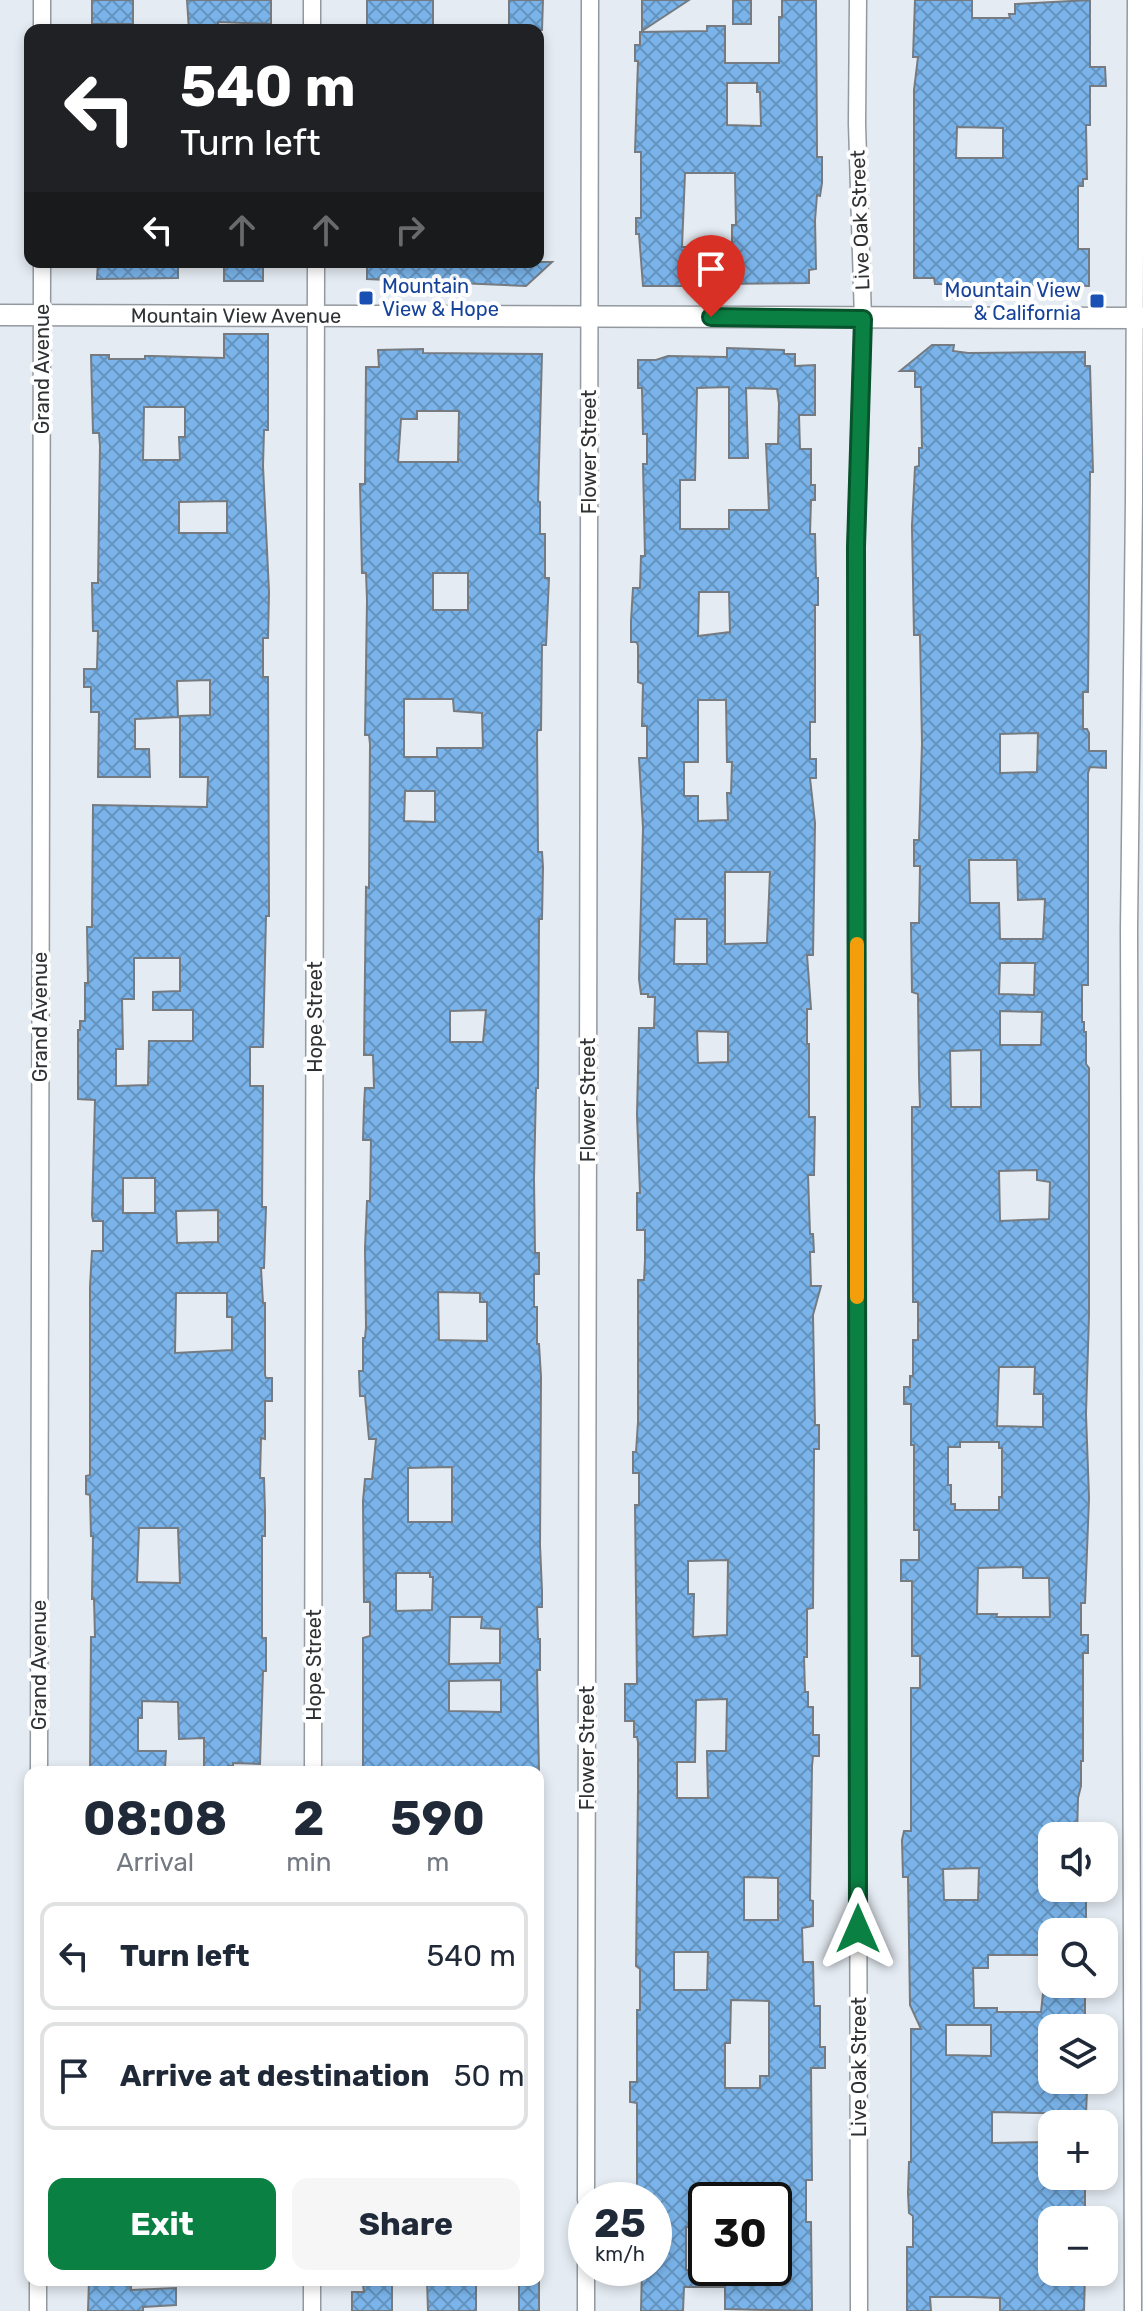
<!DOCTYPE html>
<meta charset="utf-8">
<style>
body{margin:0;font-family:Rubik,sans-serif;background:#f6f6f7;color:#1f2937;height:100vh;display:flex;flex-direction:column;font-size:30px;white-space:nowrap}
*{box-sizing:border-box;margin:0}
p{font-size:26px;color:#747a83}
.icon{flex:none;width:44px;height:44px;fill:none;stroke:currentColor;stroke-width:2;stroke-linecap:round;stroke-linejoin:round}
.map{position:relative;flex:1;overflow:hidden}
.details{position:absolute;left:24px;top:1766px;width:520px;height:520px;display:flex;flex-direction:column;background:#fff;border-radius:16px;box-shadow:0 4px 12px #0003}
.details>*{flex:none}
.top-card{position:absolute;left:24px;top:24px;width:520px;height:244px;border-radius:16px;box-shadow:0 4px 12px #0003;background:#202124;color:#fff;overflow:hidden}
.fabs{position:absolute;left:1038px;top:1822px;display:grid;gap:16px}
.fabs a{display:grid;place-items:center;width:80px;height:80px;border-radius:16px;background:#fff;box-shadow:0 4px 12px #0003;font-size:40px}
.speed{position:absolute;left:568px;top:2182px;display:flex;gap:16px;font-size:40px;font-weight:700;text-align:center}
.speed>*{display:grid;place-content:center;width:104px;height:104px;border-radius:50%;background:#fff;box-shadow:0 4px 12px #0003;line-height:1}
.speed small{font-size:20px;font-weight:400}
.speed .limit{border:4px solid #111;border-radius:12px;background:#fff;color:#111}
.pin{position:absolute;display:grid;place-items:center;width:68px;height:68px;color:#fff;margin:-82px -34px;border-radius:50% 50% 50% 0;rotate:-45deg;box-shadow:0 0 8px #0007}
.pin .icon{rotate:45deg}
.me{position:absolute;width:88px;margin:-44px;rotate:0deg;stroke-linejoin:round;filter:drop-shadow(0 0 6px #0008)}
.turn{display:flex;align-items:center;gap:28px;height:168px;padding:0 24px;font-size:36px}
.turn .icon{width:104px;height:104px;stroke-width:2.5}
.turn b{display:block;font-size:56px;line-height:68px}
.lanes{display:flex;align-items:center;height:76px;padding:0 24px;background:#0003;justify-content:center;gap:40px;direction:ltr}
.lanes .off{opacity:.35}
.eta{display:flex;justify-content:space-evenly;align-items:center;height:136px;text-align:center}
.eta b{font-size:48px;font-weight:700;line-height:56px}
.primary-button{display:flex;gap:16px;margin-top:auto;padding:16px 24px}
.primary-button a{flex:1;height:92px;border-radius:16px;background:#0b8043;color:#fff;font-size:32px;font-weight:700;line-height:92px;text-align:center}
.primary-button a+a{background:#f6f6f7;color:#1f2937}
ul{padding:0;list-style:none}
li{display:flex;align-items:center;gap:24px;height:108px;margin:0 16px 12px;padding:0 8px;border:4px solid #e0e1e3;border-radius:16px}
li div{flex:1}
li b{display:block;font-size:30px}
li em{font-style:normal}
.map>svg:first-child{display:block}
</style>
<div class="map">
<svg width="1143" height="2311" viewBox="0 0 1143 2311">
<defs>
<pattern id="building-cross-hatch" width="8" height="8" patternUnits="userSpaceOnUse" patternTransform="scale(2)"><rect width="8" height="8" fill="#7ab4ea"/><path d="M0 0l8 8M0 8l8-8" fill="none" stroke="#6493be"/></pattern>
</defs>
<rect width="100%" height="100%" fill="#e4ebf2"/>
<g fill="url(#building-cross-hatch)" stroke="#757b81" stroke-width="2" fill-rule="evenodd">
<rect x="92" y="0" width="41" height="24"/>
<path d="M187,0H271V24L218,22V30H189Z"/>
<rect x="367" y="0" width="66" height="25"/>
<path d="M509,0H543L542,30H509Z"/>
<path d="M642,0H689L642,31Z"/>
<rect x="733" y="0" width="18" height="24"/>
<path d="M782,0H816L817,157H822V183L820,196L817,195L815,220L816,269L809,270V283L709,284V295H692V286H643L639,234H636V218H641V152H635L638,61H635V45H640V32L707,31V26H725V63H779V17H782ZM727,83H757V92H760L761,126L727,125ZM685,173H735L736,225H732V247H682Z"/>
<path d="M915,0H972V18H1010L1009,14H1015V4L1090,0V67H1105L1106,86H1090V125H1086L1087,179H1083V186H1078V249H1089V286L935,284L934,278H914V90L918,57H913ZM957,127L1003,128V158H956Z"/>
<path d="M98,262H178V278L97,279Z"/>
<rect x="224" y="262" width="39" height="19"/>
<path d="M367,262H453V267H492V262H552L526,286L367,279Z"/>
<path d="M224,334H268V430H264L263,466L269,592L268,638H263V677H268L269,916H266L263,1047H250V1086H263L262,1207H266L264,1268H261L263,1303H265V1375L266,1378H272V1401H265V1439L261,1438L260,1478H264L265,1512V1536H262V1638H266V1671H263L260,1764L233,1763V1766H228V1772H204V1738L179,1739L178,1702L142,1701V1718H138V1751H166L165,1768H141V1772H90L91,1637H95L94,1599H92L93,1536H91L90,1495L86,1494V1476L90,1475V1287L92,1251H103V1221H93L92,1215L95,1100L78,1099V1030H80V1021H85V983H88L87,927H92L93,805L207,807L208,777H180V716L210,715V680L177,681L178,717L135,719V749H149L150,777H98L99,712H91V687H84V669H97L98,631H93L92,583H98L100,446L99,433H93L91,355H109V359H145V356H152L224,358ZM144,407H185V437H179L180,460H143ZM227,501V533H179V502ZM134,958H180V991L153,992V1010H193V1041H149L148,1085L116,1086V1049H123L122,999H134ZM123,1178H155V1213H123ZM218,1210V1242L177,1243L176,1211ZM176,1293H227V1317H232V1350L175,1353ZM139,1528H178L180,1583L137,1582Z"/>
<path d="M932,345H954L953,351L968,353L1085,352V366H1090L1093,472H1090L1088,692H1083V729H1087L1089,733V751H1106V768L1090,767L1088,773V985H1082V1022H1084V1032H1086V1064L1089,1068V1315L1086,1414L1089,1498L1085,1603H1081V1635H1088V1653H1083V1761H1081V1786L1078,1798L1077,1836H1052V1888H1086V1925H1082V1932H1052V1955H988V1968H973L974,2008H997V2012H1041L1044,1984H1079V1987H1085V2015H1061V2024L1052,2025V2080H1082L1081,2090H1087L1086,2114L992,2112V2143L1052,2142V2176H1085V2220H1052V2272H1085L1084,2311H1000V2298L972,2297H930L931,2311H907V2247H913V2216L909,2213L908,2193L909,2162H911V2029H921L910,2005L908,1877H903L902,1840L904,1831H911V1688H920V1656H912V1581H901V1560H919V1530H914V1445H911V1404H904V1387H910V1376H913V1340H918V1302H913V1297L912,1133V1107H920L919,1076L918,994L912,992L911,923H919L920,866H914V840H919L922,744L920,635H914L912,526L915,467L919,466V448H922L921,387H915V371H900ZM1038,733L1037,772L1000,773V734ZM969,860H1017L1018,900L1045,899L1043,939H1000L999,903H970ZM1000,963H1035L1034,995L999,994ZM1000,1011L1042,1012L1041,1045H1000ZM981,1050V1107H951L950,1051ZM1037,1170V1180L1050,1182L1049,1219L1000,1221L999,1171ZM999,1367H1035L1034,1394H1043V1427L997,1426ZM960,1442H999V1448H1002V1497H999V1510H955V1504H951V1485H948V1447H960ZM1023,1567V1578H1049L1050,1617H996L997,1614H977L978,1568ZM979,1868L978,1900H944L943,1869ZM946,2025H991V2056L946,2055Z"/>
<path d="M727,348L784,350V354H795V366L815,365V415H799L800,449H811V485H815V500H811L810,534H815L816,578H818V605H815V722H810V759H816V778H810L815,823L813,955H807L811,1009H807V1044H809V1117H815L814,1175H808L810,1234H813L814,1252H810L811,1286H821L813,1315L815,1425H819V1449H814L813,1608L807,1609V1657H804L805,1692H808V1707H813V1735H819V1756H813L812,1766L810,1900L813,1901V1926L802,1928L803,1962H813L814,2006H820V2047H825V2068H811L812,2180H806V2222H811L812,2311L725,2309V2287H684L683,2311H641L642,2268H654V2196L637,2195V2103L630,2102V2082H637V2010H640V1969L636,1966L638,1792V1742L637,1737H634V1721H625V1684H637L635,1505H639V1473H633V1452H636L638,1422V1280H644L645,1260V1230H637V1193H640L637,1115L639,1028H654L655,997H648V994H641L639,979L643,828L639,758H647V726H642L643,684L638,682V645L636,642H631V621L633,588H640L641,556H645L643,464H647V434H643L642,388H638V360H656L668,356L727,357ZM729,387V458H748L746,388L777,389L779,403L778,444H766L769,510H729V529H680V480H695L697,388ZM699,592H729L730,632L698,636ZM698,700H726L727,762H732L731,793H727L728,820L698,821V796H684V762H698ZM725,872H770L767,943L725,944ZM675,919H707V964H674ZM697,1031L728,1032V1062L698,1063ZM728,1560L727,1635L693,1637L694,1594H688V1561ZM727,1699L726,1751H707L708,1798H677V1762H695L696,1700ZM744,1877L778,1878V1920H744ZM674,1952H708L707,1990H674ZM731,2000L769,2001V2076H760V2088H725V2043H730ZM706,2200H774V2268L686,2270V2227H706Z"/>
<path d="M423,349V353L542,354L538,501L540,502V534H545V578H549L546,645H542L541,730H538L537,733L538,852H542L543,867L542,919H539L538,1088H536L534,1179L535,1253H539V1274H534V1307H537V1344H539L541,1377L540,1545L542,1591V1607H537L538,1639H540V1670H537L539,1772H491V1767L421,1768V1772H363V1638L370,1636V1602H364L363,1501L365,1479H372L376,1439H369L365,1396H360L359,1371H363V1338H365L366,1327L365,1248L367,1201H370L371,1140H363L364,1106L365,1088H374L373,1055H364L366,887L369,888L370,744L369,735H365L367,600L366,573H362L360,484H365L366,367H379L378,350ZM417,411H459L458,462H398L401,419H417ZM433,573H468V610H433ZM404,699H453L454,711L482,713L483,748H437V757H404ZM405,791H435V822L404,821ZM486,1010L483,1042H450V1011ZM438,1292L480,1293V1302H487V1341L439,1340ZM452,1467V1522H408V1468ZM396,1573H430V1577H433L432,1610L396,1611ZM450,1617H482L481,1628L500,1629V1663L449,1664ZM501,1680V1712L449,1711V1681Z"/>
<path d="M89,2280H131V2290L176,2288V2305L143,2307V2311H88Z"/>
<path d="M427,2280H476V2311H428Z"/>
<rect x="519" y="2280" width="20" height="31"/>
<path d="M363,2285H392V2311H352V2292H364Z"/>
</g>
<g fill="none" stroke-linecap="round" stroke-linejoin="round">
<defs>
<g id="minor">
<path d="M42,0V30"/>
<path d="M858,0L857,124L863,319L856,547L859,2311"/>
<path d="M312,30V0"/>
<path d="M39,1772L42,262"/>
<path d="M313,1772L316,262"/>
<path d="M586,2200L590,0"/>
<path d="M312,2280V2311"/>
<path d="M38,2311V2280"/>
<path d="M586,2311V2261"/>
<path d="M1133,2311L1129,930L1134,501L1136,0"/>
</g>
<g id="tertiary">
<path id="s1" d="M0,315L1143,318"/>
</g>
</defs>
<use href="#minor" stroke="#93999f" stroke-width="19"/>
<use href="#tertiary" stroke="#93999f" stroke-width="23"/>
<use href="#minor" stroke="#fff" stroke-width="16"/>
<use href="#tertiary" stroke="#fff" stroke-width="20"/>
</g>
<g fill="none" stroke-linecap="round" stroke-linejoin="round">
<defs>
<path id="route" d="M711,317L863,319L856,547L858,1929"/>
</defs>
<use href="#route" stroke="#07532c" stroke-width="20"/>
<use href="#route" stroke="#0b8043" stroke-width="14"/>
<path stroke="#f59e0b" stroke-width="14" d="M857,944V1297"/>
</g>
<g fill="#1a4fb4" stroke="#fff" stroke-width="3">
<rect x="358" y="290" width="16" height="16" rx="4"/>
<rect x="1089" y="293" width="16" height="16" rx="4"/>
</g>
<g text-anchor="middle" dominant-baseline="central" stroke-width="8" stroke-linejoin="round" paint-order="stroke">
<g font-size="20" fill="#2f3234" stroke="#fff">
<text transform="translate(860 220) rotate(-92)">Live Oak Street</text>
<text stroke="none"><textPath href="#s1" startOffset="236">Mountain View Avenue</textPath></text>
<text transform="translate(42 369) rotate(-90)">Grand Avenue</text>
<text transform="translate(589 452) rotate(-90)">Flower Street</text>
<text transform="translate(40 1017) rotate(-90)">Grand Avenue</text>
<text transform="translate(315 1017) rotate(-90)">Hope Street</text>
<text transform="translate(588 1100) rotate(-90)">Flower Street</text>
<text transform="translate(39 1665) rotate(-90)">Grand Avenue</text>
<text transform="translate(314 1665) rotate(-90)">Hope Street</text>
<text transform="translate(587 1748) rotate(-90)">Flower Street</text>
<text transform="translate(859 2067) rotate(-90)">Live Oak Street</text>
</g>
<g font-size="20" fill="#164399" stroke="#fff" text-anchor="start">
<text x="382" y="286">Mountain<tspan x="382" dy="23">View &amp; Hope</tspan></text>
<text x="1081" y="290" text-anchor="end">Mountain View<tspan x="1081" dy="23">&amp; California</tspan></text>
</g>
</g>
</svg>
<div class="fabs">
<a><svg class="icon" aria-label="sound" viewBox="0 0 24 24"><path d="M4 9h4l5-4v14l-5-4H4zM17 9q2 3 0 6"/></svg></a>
<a><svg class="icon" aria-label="search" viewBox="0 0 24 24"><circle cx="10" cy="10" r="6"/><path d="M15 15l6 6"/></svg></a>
<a><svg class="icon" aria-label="layers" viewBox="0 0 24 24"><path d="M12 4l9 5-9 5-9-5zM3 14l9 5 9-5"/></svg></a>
<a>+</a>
<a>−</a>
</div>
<div class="speed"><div>25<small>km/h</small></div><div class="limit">30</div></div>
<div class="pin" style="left:711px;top:317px;background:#d93025"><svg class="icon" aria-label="arrive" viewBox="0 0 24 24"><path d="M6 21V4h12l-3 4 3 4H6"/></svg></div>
<svg class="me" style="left:858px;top:1929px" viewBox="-20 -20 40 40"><path d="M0-17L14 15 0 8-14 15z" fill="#0b8043" stroke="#fff" stroke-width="4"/></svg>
<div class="top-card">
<div class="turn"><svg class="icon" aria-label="left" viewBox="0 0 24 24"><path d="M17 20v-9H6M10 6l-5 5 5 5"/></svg><div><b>540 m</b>Turn left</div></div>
<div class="lanes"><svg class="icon" aria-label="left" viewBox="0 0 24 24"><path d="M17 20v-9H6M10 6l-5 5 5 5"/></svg><svg class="icon off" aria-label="ahead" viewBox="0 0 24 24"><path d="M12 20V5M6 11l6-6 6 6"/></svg><svg class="icon off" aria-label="ahead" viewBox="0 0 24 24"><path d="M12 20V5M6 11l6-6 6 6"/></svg><svg class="icon off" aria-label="right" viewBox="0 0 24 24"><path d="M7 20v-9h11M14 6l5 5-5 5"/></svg></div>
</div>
<section class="details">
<div class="eta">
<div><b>08:08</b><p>Arrival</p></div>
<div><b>2</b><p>min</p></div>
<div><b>590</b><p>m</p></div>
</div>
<ul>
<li><svg class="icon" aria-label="left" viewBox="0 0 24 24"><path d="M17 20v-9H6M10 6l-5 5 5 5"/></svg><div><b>Turn left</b></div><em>540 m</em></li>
<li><svg class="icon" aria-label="arrive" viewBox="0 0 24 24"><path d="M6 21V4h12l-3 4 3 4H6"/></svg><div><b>Arrive at destination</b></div><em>50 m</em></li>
</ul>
<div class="primary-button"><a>Exit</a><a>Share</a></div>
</section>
</div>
